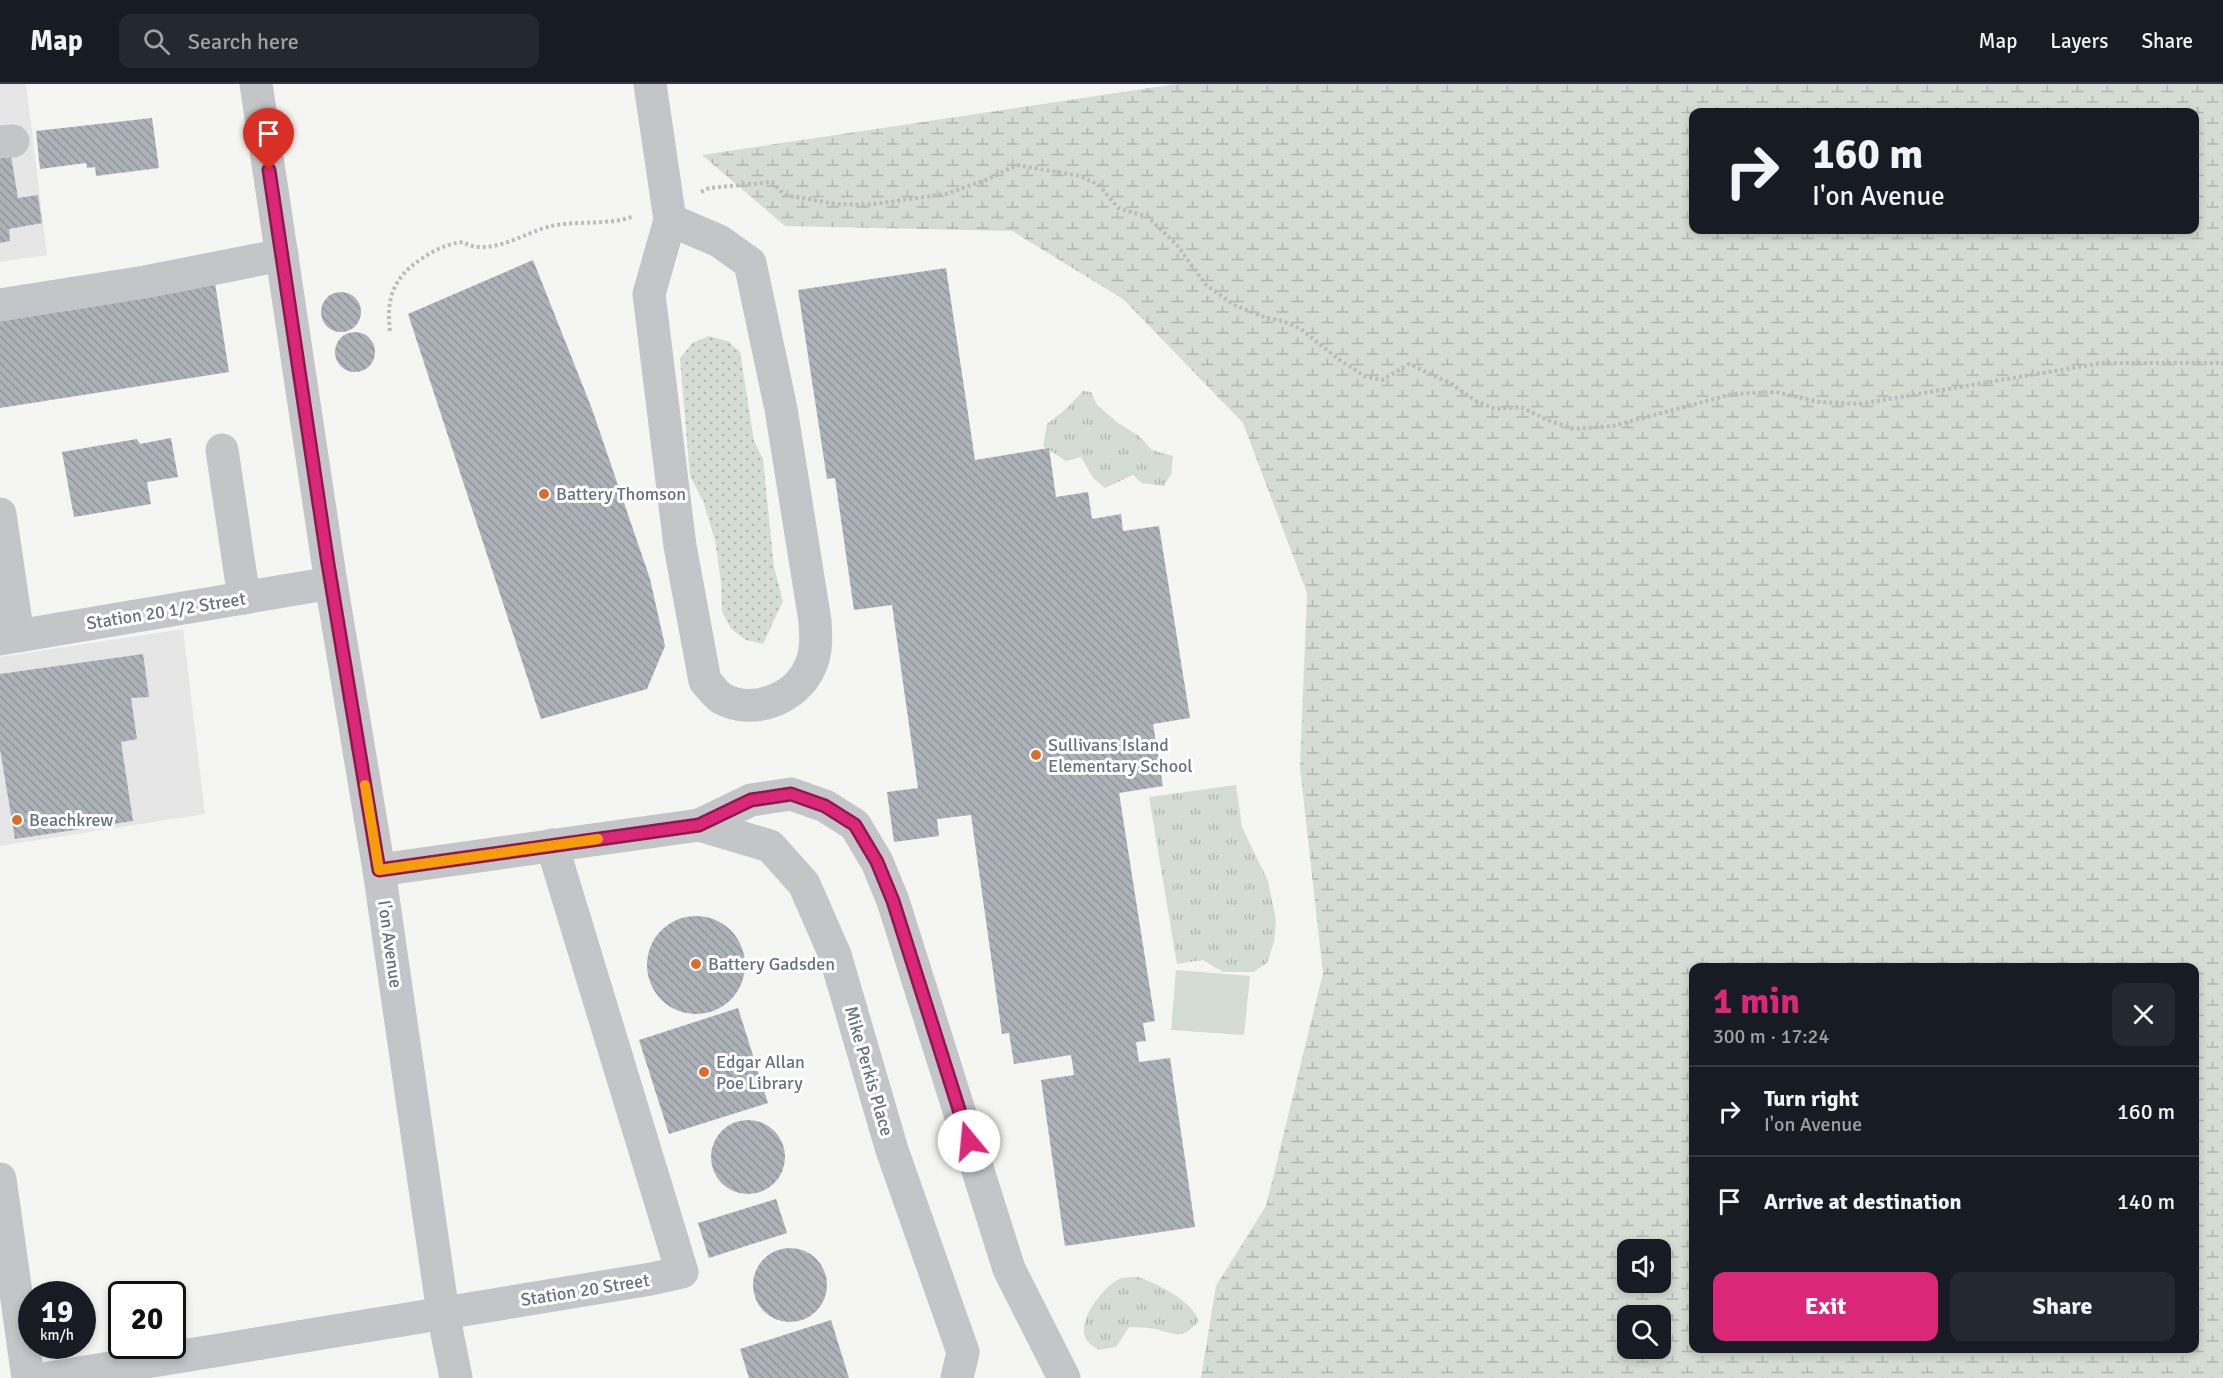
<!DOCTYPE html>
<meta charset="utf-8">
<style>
body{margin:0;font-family:Signika,sans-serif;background:#242831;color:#f1f3f6;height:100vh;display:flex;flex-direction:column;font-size:22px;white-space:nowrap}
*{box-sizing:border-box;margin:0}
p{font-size:20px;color:#9ea1a6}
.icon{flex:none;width:33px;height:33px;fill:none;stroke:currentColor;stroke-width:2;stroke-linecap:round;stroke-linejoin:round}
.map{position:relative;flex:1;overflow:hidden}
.drawer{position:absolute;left:1689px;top:879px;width:510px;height:390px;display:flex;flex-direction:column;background:#171b24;border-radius:12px;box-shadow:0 3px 9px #0003}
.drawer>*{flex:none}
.guide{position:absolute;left:1689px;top:24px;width:510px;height:126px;border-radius:12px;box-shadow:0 3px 9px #0003;background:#171b24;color:#f1f3f6;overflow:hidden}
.buttons{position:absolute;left:1617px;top:1155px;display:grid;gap:12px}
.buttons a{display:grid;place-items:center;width:54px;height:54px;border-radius:12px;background:#171b24;box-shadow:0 3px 9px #0003;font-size:30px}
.speed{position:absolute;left:18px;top:1197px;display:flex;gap:12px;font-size:30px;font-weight:700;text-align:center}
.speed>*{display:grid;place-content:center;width:78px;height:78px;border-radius:50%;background:#171b24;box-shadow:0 3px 9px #0003;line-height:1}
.speed small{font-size:15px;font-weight:400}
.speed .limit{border:3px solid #111;border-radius:9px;background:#fff;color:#111}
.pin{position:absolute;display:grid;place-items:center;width:51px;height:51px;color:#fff;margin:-62px -26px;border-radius:50% 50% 50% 0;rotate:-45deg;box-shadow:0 0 6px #0007}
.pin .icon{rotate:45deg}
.me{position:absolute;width:66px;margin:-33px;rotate:343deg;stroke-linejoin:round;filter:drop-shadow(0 0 4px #0008)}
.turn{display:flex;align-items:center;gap:21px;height:126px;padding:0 24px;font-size:27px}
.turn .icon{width:78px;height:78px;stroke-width:2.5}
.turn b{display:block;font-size:42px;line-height:51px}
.round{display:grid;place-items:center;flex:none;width:63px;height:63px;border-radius:12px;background:#242831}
.summary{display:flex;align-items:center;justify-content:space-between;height:102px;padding:0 24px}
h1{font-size:36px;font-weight:700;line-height:45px;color:#db2777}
.primary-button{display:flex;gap:12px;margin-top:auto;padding:12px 24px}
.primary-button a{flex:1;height:69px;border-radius:12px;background:#db2777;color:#fff;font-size:24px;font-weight:700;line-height:69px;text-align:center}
.primary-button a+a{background:#242831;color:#f1f3f6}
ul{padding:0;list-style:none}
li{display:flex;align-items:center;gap:18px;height:90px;padding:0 24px;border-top:2px solid #363941}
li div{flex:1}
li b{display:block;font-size:22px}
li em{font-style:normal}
header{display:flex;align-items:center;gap:36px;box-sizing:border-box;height:84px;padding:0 30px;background:#171b24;border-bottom:2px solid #363941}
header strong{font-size:28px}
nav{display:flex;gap:33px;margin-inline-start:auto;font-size:21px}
.search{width:420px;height:54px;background:#242831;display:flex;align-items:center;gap:15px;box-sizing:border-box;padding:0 21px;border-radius:12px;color:#9ea1a6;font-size:22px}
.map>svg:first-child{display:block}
</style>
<header>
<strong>Map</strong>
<div class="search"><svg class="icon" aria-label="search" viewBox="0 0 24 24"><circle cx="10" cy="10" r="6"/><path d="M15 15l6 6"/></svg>Search here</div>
<nav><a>Map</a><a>Layers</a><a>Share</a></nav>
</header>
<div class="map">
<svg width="2223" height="1294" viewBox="0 0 2223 1294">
<defs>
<pattern id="wetland-marsh" width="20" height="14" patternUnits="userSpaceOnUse" patternTransform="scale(1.5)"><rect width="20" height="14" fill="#d5dcd3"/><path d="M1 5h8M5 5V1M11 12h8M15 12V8" fill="none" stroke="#b1b7b1"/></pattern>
<pattern id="park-tufts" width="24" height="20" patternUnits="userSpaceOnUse" patternTransform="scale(1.5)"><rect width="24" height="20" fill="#d5dcd3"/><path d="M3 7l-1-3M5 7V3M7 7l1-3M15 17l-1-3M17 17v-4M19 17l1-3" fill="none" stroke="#b1b7b1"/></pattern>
<pattern id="garden-dots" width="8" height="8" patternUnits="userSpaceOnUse" patternTransform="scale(1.5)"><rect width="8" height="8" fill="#d5dcd3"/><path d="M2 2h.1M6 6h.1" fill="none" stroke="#b1b7b1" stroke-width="1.8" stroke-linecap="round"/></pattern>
<pattern id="building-back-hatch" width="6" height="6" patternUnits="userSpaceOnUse" patternTransform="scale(1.5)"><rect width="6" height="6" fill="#adb2b8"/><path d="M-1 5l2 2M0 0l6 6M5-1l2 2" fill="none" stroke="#91959b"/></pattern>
</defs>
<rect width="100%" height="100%" fill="#f5f5f2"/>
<g fill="#e5e6e5">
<path d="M0,0H26L47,171L0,178Z"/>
<path d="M183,545L205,730L0,762V573Z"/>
</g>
<path fill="#d5dcd3" d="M1176,886L1250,892L1244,951L1171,946Z"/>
<path fill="url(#wetland-marsh)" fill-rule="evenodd" d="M1176,0H2223V1294H1201L1216,1202L1266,1122L1323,889L1300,684L1307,509L1243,339L1123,215L1012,147L785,142L702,71ZM1694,28H2194V146H1694ZM1694,884H2194V1264H1694ZM1628,1166H1660V1198H1628ZM1628,1232H1660V1264H1628Z"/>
<g fill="url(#park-tufts)">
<path d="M1083,307L1091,308L1097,321L1118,339L1139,352L1152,366L1173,372L1171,390L1164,402L1142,399L1133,391L1105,404L1093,394L1081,373L1066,377L1043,362L1047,340L1066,325Z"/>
<path d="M1236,701L1242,743L1268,797L1276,836L1274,858L1267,879L1253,888H1223L1203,876L1177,880L1149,713Z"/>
<path d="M1138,1193C1158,1200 1191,1216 1199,1237C1183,1254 1180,1252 1159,1246C1150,1243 1139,1244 1129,1243L1116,1263L1098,1266C1094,1262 1087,1259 1085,1253C1078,1235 1104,1202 1119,1195C1124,1193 1132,1193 1138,1193Z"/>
</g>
<path fill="url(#garden-dots)" d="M709,252L729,258L740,268L754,357L763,375L774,483L783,517L763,560L746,556L731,545L722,527L721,498L715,456L703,417L690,392L680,275L692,259Z"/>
<g fill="url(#building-back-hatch)">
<path d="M152,34L159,84L96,92L95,83L87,84L86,79L40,85L36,47Z"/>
<path d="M11,72L18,114L38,111L42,139L9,145L10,157L0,159V74Z"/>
<path d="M533,176L592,325L650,495L665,562L647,605L541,635L408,230Z"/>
<path d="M946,184L975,376L1049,364L1056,413L1088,408L1092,435L1121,430L1123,447L1159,442L1190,634L1153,640L1163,702L1119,709L1155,937L1143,939L1146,957L1136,958L1139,978L1170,974L1195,1143L1065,1162L1041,996L1074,991L1071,971L1014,980L1009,949L1002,950L971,731L937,735L939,752L894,758L887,708L918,704L892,521L854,526L835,394L827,395L798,206Z"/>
<path d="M215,199L229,288L0,324V233Z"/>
<circle cx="341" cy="228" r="20"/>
<circle cx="355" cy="268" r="20"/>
<path d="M171,354L178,393L147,398L151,420L74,433L62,368L137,355L140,360Z"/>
<path d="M143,570L149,613L131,614L137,655L121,658L133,737L15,755L0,665V590Z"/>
<circle cx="696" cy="881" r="49"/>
<path d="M738,924L768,1019L669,1050L639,956Z"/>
<circle cx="748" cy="1073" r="37"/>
<path d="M776,1115L787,1149L709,1174L698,1139Z"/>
<circle cx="790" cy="1201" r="37"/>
<path d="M831,1236L849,1294H749L740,1265Z"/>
</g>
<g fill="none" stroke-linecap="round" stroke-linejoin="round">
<g stroke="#babcbe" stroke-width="4" stroke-dasharray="3 3" stroke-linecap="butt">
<path d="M701,108L709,104L772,98L785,111L836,120L866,121L946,110L986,96L1017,81L1080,92L1099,101L1118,124L1148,133L1177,161L1205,200L1234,221L1267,234L1283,237L1301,245L1337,274L1364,292L1382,296L1409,280L1450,299L1476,317L1495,325L1521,323L1547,336L1574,345L1613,342L1733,310L1776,308L1819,318L1859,320L2102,279H2223"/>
<path d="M390,247C386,215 393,194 421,175C435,166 446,160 463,158C488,174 526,148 551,142C579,136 608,142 634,132"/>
</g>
<g stroke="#c3c5c9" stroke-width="33">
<path d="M256,0L331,499L379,786L443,1229L456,1294"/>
<path d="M650,0L670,136L649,210L680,462L705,597C710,602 715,610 721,614C752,632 796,615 810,583C817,568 816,553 815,537L781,325L750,179L719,157L670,136"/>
<path d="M0,58L13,57"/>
<path d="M0,221L145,198L282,171"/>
<path d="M222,366L244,514"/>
<path d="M0,430L18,552"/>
<path d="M0,555L331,499"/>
<path d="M699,741L770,762L804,800L835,871L892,1066L963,1268L957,1294"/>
<path d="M379,786L699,741L751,716L791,710L825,722L855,741L877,778L893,817L1009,1185L1064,1294"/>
<path d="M0,1095L28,1294"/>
<path d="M49,1294L651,1195L682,1188L552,761"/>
</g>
</g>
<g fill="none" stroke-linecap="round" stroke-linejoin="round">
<defs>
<path id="route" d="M269,86L328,480L379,786L699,741L751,716L791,710L825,722L855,741L877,778L893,817L969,1057"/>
</defs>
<use href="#route" stroke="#8e194d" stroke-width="15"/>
<use href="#route" stroke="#db2777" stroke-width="10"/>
<path stroke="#f59e0b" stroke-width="10" d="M365,701L379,786L598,755"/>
</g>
<g fill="#da6d2d" stroke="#fff" stroke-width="2">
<circle cx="544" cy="410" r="6"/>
<circle cx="1036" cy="671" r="6"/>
<circle cx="17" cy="736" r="6"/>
<circle cx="696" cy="880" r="6"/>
<circle cx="704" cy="988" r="6"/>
</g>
<g text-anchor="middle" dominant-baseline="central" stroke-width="6" stroke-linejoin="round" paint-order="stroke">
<g font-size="18" fill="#667181" stroke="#fff" text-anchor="start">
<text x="556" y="410">Battery Thomson</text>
<text x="1048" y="661">Sullivans Island<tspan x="1048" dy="21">Elementary School</tspan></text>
<text x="29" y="736">Beachkrew</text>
<text x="708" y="880">Battery Gadsden</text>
<text x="716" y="978">Edgar Allan<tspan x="716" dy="21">Poe Library</tspan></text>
</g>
<g font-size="18" fill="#667181" stroke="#fff">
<text transform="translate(166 527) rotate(-9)">Station 20 1/2 Street</text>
<text transform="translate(390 860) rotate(82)">I'on Avenue</text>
<text transform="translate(869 987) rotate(74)">Mike Perkis Place</text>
<text transform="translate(585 1206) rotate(-9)">Station 20 Street</text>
</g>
</g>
</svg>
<div class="buttons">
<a><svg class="icon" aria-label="sound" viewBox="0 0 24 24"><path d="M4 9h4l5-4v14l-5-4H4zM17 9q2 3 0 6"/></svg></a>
<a><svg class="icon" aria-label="search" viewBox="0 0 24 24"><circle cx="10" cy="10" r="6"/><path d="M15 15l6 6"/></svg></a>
</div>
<div class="speed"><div>19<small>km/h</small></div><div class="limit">20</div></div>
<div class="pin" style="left:269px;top:86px;background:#d93025"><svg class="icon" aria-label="arrive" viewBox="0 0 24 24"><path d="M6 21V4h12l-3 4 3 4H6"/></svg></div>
<svg class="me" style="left:969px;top:1057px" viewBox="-20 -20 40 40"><circle r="19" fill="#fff"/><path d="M0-13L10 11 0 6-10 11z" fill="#db2777"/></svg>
<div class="guide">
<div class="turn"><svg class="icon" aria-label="right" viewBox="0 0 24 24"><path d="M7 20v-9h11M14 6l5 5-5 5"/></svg><div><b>160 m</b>I'on Avenue</div></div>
</div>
<section class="drawer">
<div class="summary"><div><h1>1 min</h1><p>300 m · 17:24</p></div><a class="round"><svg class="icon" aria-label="close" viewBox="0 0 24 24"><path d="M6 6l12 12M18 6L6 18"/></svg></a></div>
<ul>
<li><svg class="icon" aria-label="right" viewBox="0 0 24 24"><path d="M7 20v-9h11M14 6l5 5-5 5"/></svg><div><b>Turn right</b><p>I'on Avenue</p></div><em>160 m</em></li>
<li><svg class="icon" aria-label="arrive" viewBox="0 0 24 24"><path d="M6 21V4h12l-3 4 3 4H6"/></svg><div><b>Arrive at destination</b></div><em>140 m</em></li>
</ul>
<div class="primary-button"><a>Exit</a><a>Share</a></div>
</section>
</div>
